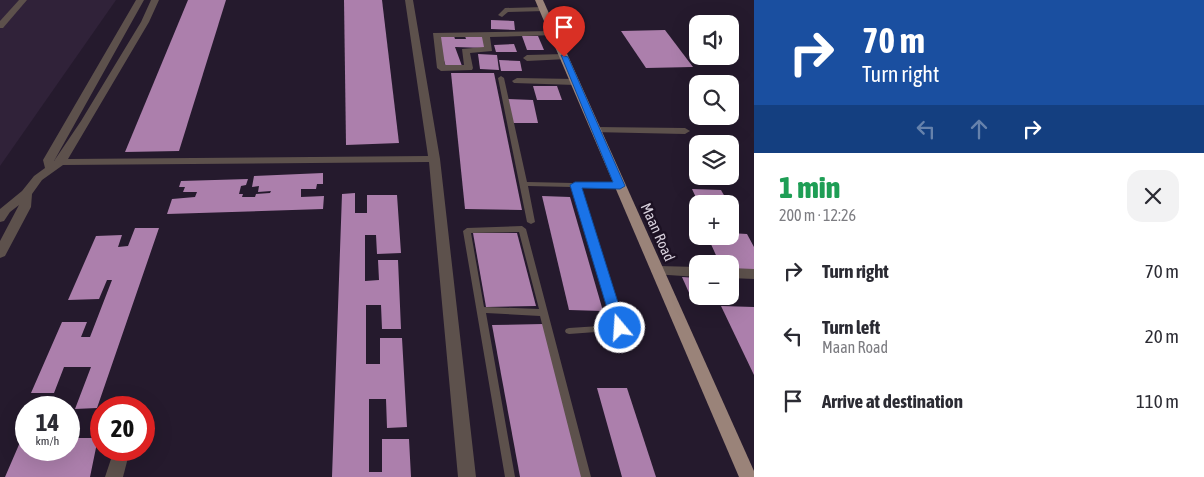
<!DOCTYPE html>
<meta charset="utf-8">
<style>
body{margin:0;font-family:"Asap Condensed",sans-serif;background:#f2f2f3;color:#2b2b33;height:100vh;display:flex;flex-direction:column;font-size:19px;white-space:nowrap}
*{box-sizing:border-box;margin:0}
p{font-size:16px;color:#7c7c81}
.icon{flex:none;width:28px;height:28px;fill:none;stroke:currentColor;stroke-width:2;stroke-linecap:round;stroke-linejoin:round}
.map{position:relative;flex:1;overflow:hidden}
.drawer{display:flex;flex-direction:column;background:#fff;width:450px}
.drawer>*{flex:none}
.hud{background:#1a4fa0;color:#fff;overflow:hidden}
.fabs{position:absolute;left:689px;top:15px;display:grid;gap:10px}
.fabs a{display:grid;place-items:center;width:50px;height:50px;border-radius:10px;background:#fff;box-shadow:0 5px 20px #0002;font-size:25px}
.speed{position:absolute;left:15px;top:396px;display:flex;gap:10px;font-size:25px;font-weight:700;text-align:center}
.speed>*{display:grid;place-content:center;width:65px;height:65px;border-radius:50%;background:#fff;box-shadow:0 5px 20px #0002;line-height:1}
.speed small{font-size:12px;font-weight:400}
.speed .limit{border:8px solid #d22;background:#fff;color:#111}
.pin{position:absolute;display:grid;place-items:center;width:42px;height:42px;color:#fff;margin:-51px -21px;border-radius:50% 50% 50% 0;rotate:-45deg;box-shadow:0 0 5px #0007}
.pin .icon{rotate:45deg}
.me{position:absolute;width:55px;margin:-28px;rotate:342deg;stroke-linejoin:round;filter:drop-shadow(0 0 4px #0008)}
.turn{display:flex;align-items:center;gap:18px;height:105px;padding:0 25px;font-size:22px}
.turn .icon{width:65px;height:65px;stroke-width:2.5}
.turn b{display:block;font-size:35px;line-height:42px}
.lanes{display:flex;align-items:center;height:48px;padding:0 25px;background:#0003;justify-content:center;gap:25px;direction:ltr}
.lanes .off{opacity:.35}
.round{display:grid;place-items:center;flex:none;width:52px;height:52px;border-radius:15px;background:#f2f2f3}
.overview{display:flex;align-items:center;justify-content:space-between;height:85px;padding:0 25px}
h1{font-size:30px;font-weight:800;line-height:38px;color:#1e9e55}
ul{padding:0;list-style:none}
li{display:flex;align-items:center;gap:15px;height:65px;padding:0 25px}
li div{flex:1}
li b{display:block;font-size:19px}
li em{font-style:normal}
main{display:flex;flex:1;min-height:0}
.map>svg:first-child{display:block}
</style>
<main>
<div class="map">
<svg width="754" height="477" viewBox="0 0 754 477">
<rect width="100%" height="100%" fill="#251a2d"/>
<path fill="#302239" d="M0,0H116L0,166Z"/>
<g fill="#ac7fac">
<path d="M188,0H226L179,151L125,152Z"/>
<path d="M344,0H382L399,143L346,145Z"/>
<path d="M491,20L514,21L515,30L491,29Z"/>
<path d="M665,30L693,67L646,68L621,31Z"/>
<path d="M480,35L484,38L486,48L455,47L462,66L446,67L438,41L440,37L454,36L455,39H466L465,36Z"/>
<path d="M522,36H538L544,50H527Z"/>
<path d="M514,44L517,52H496L494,45Z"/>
<path d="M478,54L497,55L499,70L480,69Z"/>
<path d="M499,60L520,61L522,71H501Z"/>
<path d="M451,73H494L522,210L465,209Z"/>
<path d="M533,86H557L562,100H537Z"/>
<path d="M508,99L533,100L538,123H512Z"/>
<path d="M323,173V184H317L316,189H301V197L324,196L323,209L167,214L172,199L195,197L197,192H183L185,187H179L181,181L248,179L246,185L241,186L239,194H243L242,197H255L256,194L270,193L271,191L258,192L259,186L252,187L254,176Z"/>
<path d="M692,189L721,190L729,204H699Z"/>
<path d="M355,193V213H367V195H397L401,253L377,254L376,235H365V281L379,280L378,260H398L401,329H382L381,305H366V364H380V338H402L407,427L387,428L386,399H369V472H382V439H409L411,477H332L342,194Z"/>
<path d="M542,196L570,197L603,311L569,310Z"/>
<path d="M730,206L738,222H730Z"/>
<path d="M135,228H159L97,408L75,409L91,367H64L54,393H31L62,322H87L81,337H90L112,280H107L99,299L68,300L96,236L122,235L118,247L128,246Z"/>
<path d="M473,233H517L536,306L486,307Z"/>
<path d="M730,233L747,234L754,247V271L730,270V264H720L710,242H700L697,236H730Z"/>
<path d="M682,277L698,278V295H690Z"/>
<path d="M721,306L754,307V375Z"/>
<path d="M543,324L582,477H520L492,325Z"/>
<path d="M597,388H627L656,477H622Z"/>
<path d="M69,438H98L90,477H5L21,440L26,439V450H69Z"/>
</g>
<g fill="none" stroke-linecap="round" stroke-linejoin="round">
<g fill="#5d514c" fill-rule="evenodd">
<path d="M501,76L504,78L527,182L620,184L623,186L620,188L579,187L624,328L623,330L569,334L566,333L565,331L566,329L569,328L615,325L572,187L528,186L535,222L531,224L527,222L498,78Z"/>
<path d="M522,226L526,229L591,477H581L540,316L486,313L515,477H505L463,231L467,228ZM519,232L539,309L484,307L471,233Z"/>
</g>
<g fill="#5d514c" fill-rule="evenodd">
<path d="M19,0H27L3,28H0V21Z"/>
<path d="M136,0H144L54,161L81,121L141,22L151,0H159L149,22L68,159L428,156L405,0H413L440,159L476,477H458L429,162L63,165L42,180L32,194L31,207L5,256L0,258V241L19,205L10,212L4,221L0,222V209L22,191L34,176L45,168L43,160Z"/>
<path d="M543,7H546V11L508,12L502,17L498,15L505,8Z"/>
<path d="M553,31L557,33L556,35L490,37L492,51L470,53L473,68L472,70L441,71L437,68L433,33ZM441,37H482L484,47L462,49L464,65H445Z"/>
<path d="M564,54L567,55V59L527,61L523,58L527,55Z"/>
<path d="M517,78L575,79L580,82L575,85L514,83L512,81Z"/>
<path d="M596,127L685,128L690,131L685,134L592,132L591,130Z"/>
<path d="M658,266L698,267V277L653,274L651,271L653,268Z"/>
<path d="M730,268L754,269V279L730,278Z"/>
<path d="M114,450H130L123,477H105Z"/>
</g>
<path fill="#9a8379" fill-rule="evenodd" d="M535,0H543L754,471V477H739Z"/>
</g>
<path fill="#1a73e8" stroke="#114b97" d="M561,55L568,57L625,186L620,189L582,188L626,328L620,333L613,328L570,185L575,182H613Z"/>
<g text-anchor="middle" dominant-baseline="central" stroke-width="5" stroke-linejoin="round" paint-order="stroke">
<g font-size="15" fill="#d7d0dc" stroke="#1c1123">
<text transform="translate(658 232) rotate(66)">Maan Road</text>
</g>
</g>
</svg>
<div class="fabs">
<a><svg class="icon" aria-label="sound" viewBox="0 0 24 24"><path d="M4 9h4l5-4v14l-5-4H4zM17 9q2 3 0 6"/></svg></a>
<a><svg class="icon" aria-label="search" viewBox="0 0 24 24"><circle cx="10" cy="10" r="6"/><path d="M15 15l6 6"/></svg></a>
<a><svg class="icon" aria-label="layers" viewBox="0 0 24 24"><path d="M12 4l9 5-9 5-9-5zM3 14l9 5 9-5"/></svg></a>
<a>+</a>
<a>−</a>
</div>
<div class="speed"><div>14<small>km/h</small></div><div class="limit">20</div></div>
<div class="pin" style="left:564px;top:57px;background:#d93025"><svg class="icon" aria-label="arrive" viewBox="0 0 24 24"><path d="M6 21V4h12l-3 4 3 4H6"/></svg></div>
<svg class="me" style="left:620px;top:328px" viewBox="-20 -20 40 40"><circle r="17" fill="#1a73e8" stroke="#fff" stroke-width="3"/><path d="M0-11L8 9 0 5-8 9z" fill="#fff"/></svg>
</div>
<section class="drawer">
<div class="hud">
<div class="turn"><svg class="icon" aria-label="right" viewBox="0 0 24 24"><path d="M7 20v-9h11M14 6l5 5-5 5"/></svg><div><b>70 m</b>Turn right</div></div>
<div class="lanes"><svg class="icon off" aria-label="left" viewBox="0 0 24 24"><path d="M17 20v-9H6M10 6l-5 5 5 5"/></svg><svg class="icon off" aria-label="ahead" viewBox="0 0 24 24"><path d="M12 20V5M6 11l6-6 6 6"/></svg><svg class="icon" aria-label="right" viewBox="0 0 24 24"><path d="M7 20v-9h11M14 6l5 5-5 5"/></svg></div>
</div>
<div class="overview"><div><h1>1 min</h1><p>200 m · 12:26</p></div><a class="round"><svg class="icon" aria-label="close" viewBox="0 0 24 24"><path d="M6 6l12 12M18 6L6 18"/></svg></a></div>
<ul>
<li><svg class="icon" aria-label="right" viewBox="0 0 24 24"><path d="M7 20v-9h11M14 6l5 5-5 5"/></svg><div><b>Turn right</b></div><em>70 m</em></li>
<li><svg class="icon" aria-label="left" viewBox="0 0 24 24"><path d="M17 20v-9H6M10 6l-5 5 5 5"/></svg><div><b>Turn left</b><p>Maan Road</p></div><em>20 m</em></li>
<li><svg class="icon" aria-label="arrive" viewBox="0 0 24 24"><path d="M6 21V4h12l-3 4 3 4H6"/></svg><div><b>Arrive at destination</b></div><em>110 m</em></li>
</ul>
</section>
</main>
